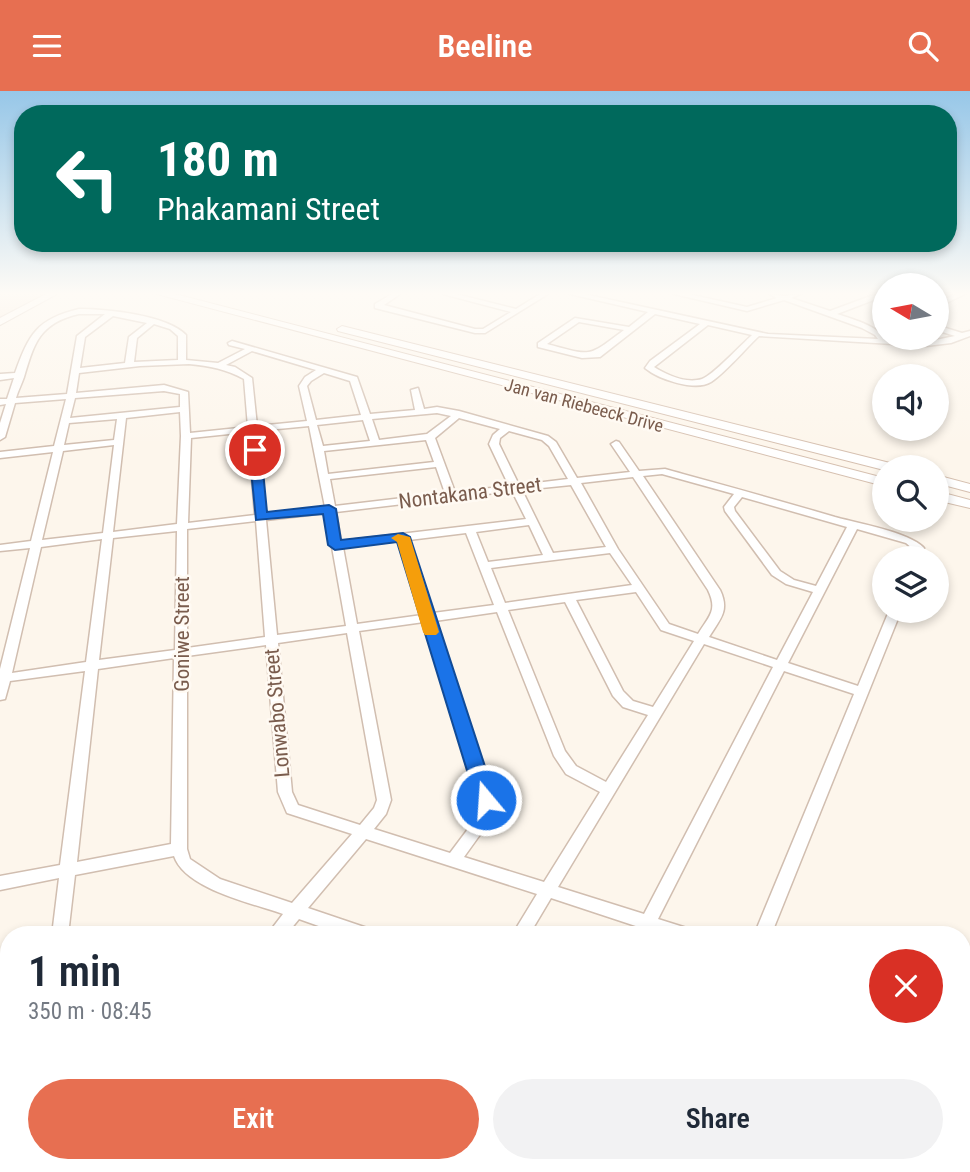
<!DOCTYPE html>
<meta charset="utf-8">
<style>
body{margin:0;font-family:"Roboto Condensed",sans-serif;background:#f2f2f3;color:#1f2937;height:100vh;display:flex;flex-direction:column;font-size:26px;white-space:nowrap}
*{box-sizing:border-box;margin:0}
p{font-size:23px;color:#747a83}
.icon{flex:none;width:38px;height:38px;fill:none;stroke:currentColor;stroke-width:2;stroke-linecap:round;stroke-linejoin:round}
.map{position:relative;flex:1;overflow:hidden}
.drawer{position:absolute;left:0px;top:835px;width:971px;height:247px;display:flex;flex-direction:column;background:#fff;border-radius:28px 28px 0 0;box-shadow:0 4px 10px #0003}
.drawer>*{flex:none}
.hud{position:absolute;left:14px;top:14px;width:943px;height:147px;border-radius:28px;box-shadow:0 4px 10px #0003;background:#00695c;color:#fff;overflow:hidden}
.needle{width:46px;rotate:280deg}
.fabs{position:absolute;left:872px;top:182px;display:grid;gap:14px}
.fabs a{display:grid;place-items:center;width:77px;height:77px;border-radius:50%;background:#fff;box-shadow:0 4px 10px #0003;font-size:35px}
.pin{position:absolute;display:grid;place-items:center;width:60px;height:60px;color:#fff;margin:-30px;border:4px solid #fff;border-radius:50%;box-shadow:0 2px 7px #0007}
.me{position:absolute;width:77px;margin:-38px;rotate:342deg;stroke-linejoin:round;filter:drop-shadow(0 0 5px #0008)}
.turn{display:flex;align-items:center;gap:24px;height:147px;padding:0 28px;font-size:32px}
.turn .icon{width:91px;height:91px;stroke-width:2.5}
.turn b{display:block;font-size:49px;line-height:60px}
.round{display:grid;place-items:center;flex:none;width:74px;height:74px;border-radius:37px;background:#f2f2f3}
.headline{display:flex;align-items:center;justify-content:space-between;height:119px;padding:0 28px}
h1{font-size:42px;font-weight:600;line-height:52px}
.primary-button{display:flex;gap:14px;margin-top:auto;padding:14px 28px}
.primary-button a{flex:1;height:80px;border-radius:42px;background:#e76f51;color:#fff;font-size:28px;font-weight:600;line-height:80px;text-align:center}
.primary-button a+a{background:#f2f2f3;color:#1f2937}
header{display:flex;justify-content:space-between;align-items:center;height:91px;padding:0 28px;background:#e76f51;color:#fff;font-size:32px;font-weight:600}
.map>svg:first-child{display:block}
</style>
<header><svg class="icon" aria-label="menu" viewBox="0 0 24 24"><path d="M4 6h16M4 12h16M4 18h16"/></svg>Beeline<svg class="icon" aria-label="search" viewBox="0 0 24 24"><circle cx="10" cy="10" r="6"/><path d="M15 15l6 6"/></svg></header>
<div class="map">
<svg width="970" height="1081" viewBox="0 0 970 1081">
<rect width="100%" height="100%" fill="#fdf6ec"/>
<path fill="#f5e8da" d="M0,203H53L0,231Z"/>
<g fill="none" stroke-linecap="round" stroke-linejoin="round">
<defs>
<g id="minor">
<path d="M392,203H400L384,214L475,238H483L511,221L443,203H456L516,218L540,203H548L485,242H475L375,217V213Z"/>
<path d="M570,203H584L768,243L878,248L875,244L862,237L784,209L747,220L674,203H688L747,216L777,207L769,203L784,205L801,203L791,207L830,220L876,203H884V205L837,223C855,229 876,234 886,249L926,251L955,245L936,239V234L962,242L970,240V245L951,252L926,255L759,245C745,258 726,281 711,291C695,301 658,288 645,277L650,270L700,233L655,223L600,266L582,267L538,256V252L575,227L629,236L648,221ZM579,231L624,239C587,267 592,265 547,253ZM708,234L752,244C742,253 712,285 702,288C686,293 667,284 654,276Z"/>
<path d="M956,203H965L936,217V212Z"/>
<path d="M79,218C106,218 167,224 186,244V269L218,272L245,258L229,254L228,252L232,250L357,286L370,323L415,319L411,299L418,297L424,318L437,316L459,320L548,345L556,351L577,387L630,381L611,353L616,350L619,351L639,380L665,378C723,394 778,409 835,426C857,432 909,441 924,457L922,467H912L913,458L906,452L857,438L788,572L858,595L889,520H901L771,844H754L854,603L784,580L658,828L693,839L695,844H663L551,807L529,844H512L537,803L366,748L308,817L373,839L375,844H344L299,828L286,844H267L283,823C252,812 185,798 174,765L75,784L68,844H52L59,787L0,799V785L60,774L85,580L10,590L5,608L0,609V578L30,457L0,460V454L31,450L53,361L0,367V361L54,355L66,308L15,312L5,346L0,349V332L6,313L0,314V308H7L14,287L0,289V283L15,282C29,243 37,228 79,218ZM79,223H105L77,245L67,303L16,307C18,300 22,292 24,286C34,253 39,232 79,223ZM113,225L147,232L129,246L125,272L80,277L85,246ZM154,233L170,238L178,245V269L134,271L137,247ZM252,260L316,279L305,286L299,295L307,330L257,335L252,287L235,276L226,274ZM189,273C210,275 226,278 244,288L248,336L190,342L188,301L164,294L76,302L79,282L140,275ZM324,282L350,290L361,324L316,329L307,295L311,290ZM164,300L180,303V316L70,327L75,307ZM180,321L181,345L177,433L113,441L126,327ZM437,322L451,325L427,343L379,349L372,328ZM459,327L500,338L493,344L489,353L509,395L455,401L435,347ZM117,328L114,349L64,354L69,332ZM363,329L370,350L323,355L317,334ZM309,335L325,416L265,423L257,340ZM509,340L542,349L549,355L568,388L519,394L499,353L500,347ZM248,341L255,424L188,432L191,347ZM426,349L434,371L328,383L324,360ZM114,354L103,442L42,449L63,360ZM436,376L445,402L335,415L330,388ZM662,383L734,403L724,416L725,420L772,484L786,493L813,501L777,569L709,546C720,528 730,520 720,499L643,385ZM633,386L708,499C718,520 709,525 698,543L669,533L618,458L581,392ZM571,394L606,456L553,462L522,399ZM512,400L526,428L341,450L336,421ZM742,406L847,436L816,495L794,489L780,480L735,420L734,416ZM326,422L331,452L330,454L332,456L346,535L277,544L266,429ZM256,430L265,546L187,557V438ZM529,434L543,464L488,471L476,441ZM177,440L175,559L99,569L113,447ZM466,442L494,514L433,522L409,449ZM102,448L86,571L12,582L41,456ZM399,450L422,524L357,533L343,456ZM610,462L632,494L505,512L491,477ZM636,501L661,539L694,550L653,616L633,610L623,600L576,509ZM565,511L613,605L623,616L648,624L606,691L576,675L565,660L508,519ZM497,521L554,665L566,683L600,701L544,791L464,766L492,727L493,709L435,530ZM424,531L479,709L477,726L450,762L374,738L386,723L391,709L359,540ZM347,542L377,709L374,717L360,734L298,714L292,701L278,552ZM704,553L773,576L644,823L558,796ZM266,554L278,701L287,722L352,743L292,812L220,788L190,768L187,758V565ZM174,567L171,753L77,771L98,578Z"/>
<path d="M9,1038V1058L0,1060V1040Z"/>
<path d="M962,1043L970,1046V1066L962,1063Z"/>
<path d="M67,1073H90L87,1081H63Z"/>
<path d="M217,1073H239L236,1081H213Z"/>
<path d="M364,1073H386L383,1081H361Z"/>
<path d="M512,1073H533L530,1081H509Z"/>
<path d="M617,1073H653L658,1081H622Z"/>
<path d="M663,1073H683L680,1081H660Z"/>
</g>
<path id="tertiary" d="M46,203H57L0,234V227Z"/>
<g id="secondary">
<path d="M157,203H175L884,387V395Z"/>
<path d="M342,235L894,373L896,376H884V379L338,240L337,238Z"/>
<path d="M936,384L970,393V401L936,392Z"/>
<path d="M936,400L970,409V417L936,409Z"/>
</g>
</defs>
<use href="#minor" stroke="#d1beb0" stroke-width="3"/>
<use href="#tertiary" stroke="#d1beb0" stroke-width="2"/>
<use href="#secondary" stroke="#d6c0b0" stroke-width="2"/>
<use href="#minor" fill="#fff" fill-rule="evenodd"/>
<use href="#tertiary" fill="#fff" fill-rule="evenodd"/>
<use href="#secondary" fill="#fff" fill-rule="evenodd"/>
</g>
<linearGradient id="sky" x2="0" y2="1"><stop stop-color="#97c7e8"/><stop offset="0.57" stop-color="#fefbf6"/><stop offset="1" stop-color="#fefbf6" stop-opacity="0"/></linearGradient>
<rect width="970" height="355" fill="url(#sky)"/>
<path fill="#1a73e8" stroke="#114b97" stroke-width="2" d="M255,356L261,359L267,421L329,414L336,418L341,449L403,442L410,446L496,709L493,714L486,717L476,709L397,451L335,459L328,454L323,423L256,429L249,359Z"/>
<path fill="#f59e0b" d="M398,443L410,446L439,541L436,544H425L423,541L397,451L391,447Z"/>
<g text-anchor="middle" dominant-baseline="central" stroke-width="5" stroke-linejoin="round" paint-order="stroke">
<g font-size="18" fill="#7a5c4d" stroke="#fffaf3">
<text transform="translate(584 314) rotate(15)">Jan van Riebeeck Drive</text>
</g>
<g font-size="21" fill="#7a5c4d" stroke="#fffaf3">
<text transform="translate(470 402) rotate(-7)">Nontakana Street</text>
<text transform="translate(182 543) rotate(-90)">Goniwe Street</text>
<text transform="translate(277 622) rotate(-95)">Lonwabo Street</text>
</g>
</g>
</svg>
<div class="fabs">
<a><svg class="needle" viewBox="-14 -14 28 28"><path d="M0-13l5 13h-10z" fill="#e53935"/><path d="M0 13l5-13h-10z" fill="#747a83"/></svg></a>
<a><svg class="icon" aria-label="sound" viewBox="0 0 24 24"><path d="M4 9h4l5-4v14l-5-4H4zM17 9q2 3 0 6"/></svg></a>
<a><svg class="icon" aria-label="search" viewBox="0 0 24 24"><circle cx="10" cy="10" r="6"/><path d="M15 15l6 6"/></svg></a>
<a><svg class="icon" aria-label="layers" viewBox="0 0 24 24"><path d="M12 4l9 5-9 5-9-5zM3 14l9 5 9-5"/></svg></a>
</div>
<div class="pin" style="left:255px;top:359px;background:#d93025"><svg class="icon" aria-label="arrive" viewBox="0 0 24 24"><path d="M6 21V4h12l-3 4 3 4H6"/></svg></div>
<svg class="me" style="left:486px;top:709px" viewBox="-20 -20 40 40"><circle r="17" fill="#1a73e8" stroke="#fff" stroke-width="3"/><path d="M0-11L8 9 0 5-8 9z" fill="#fff"/></svg>
<div class="hud">
<div class="turn"><svg class="icon" aria-label="left" viewBox="0 0 24 24"><path d="M17 20v-9H6M10 6l-5 5 5 5"/></svg><div><b>180 m</b>Phakamani Street</div></div>
</div>
<section class="drawer">
<div class="headline"><div><h1>1 min</h1><p>350 m · 08:45</p></div><a class="round" style="background:#d93025;color:#fff"><svg class="icon" aria-label="close" viewBox="0 0 24 24"><path d="M6 6l12 12M18 6L6 18"/></svg></a></div>
<div class="primary-button"><a>Exit</a><a>Share</a></div>
</section>
</div>
